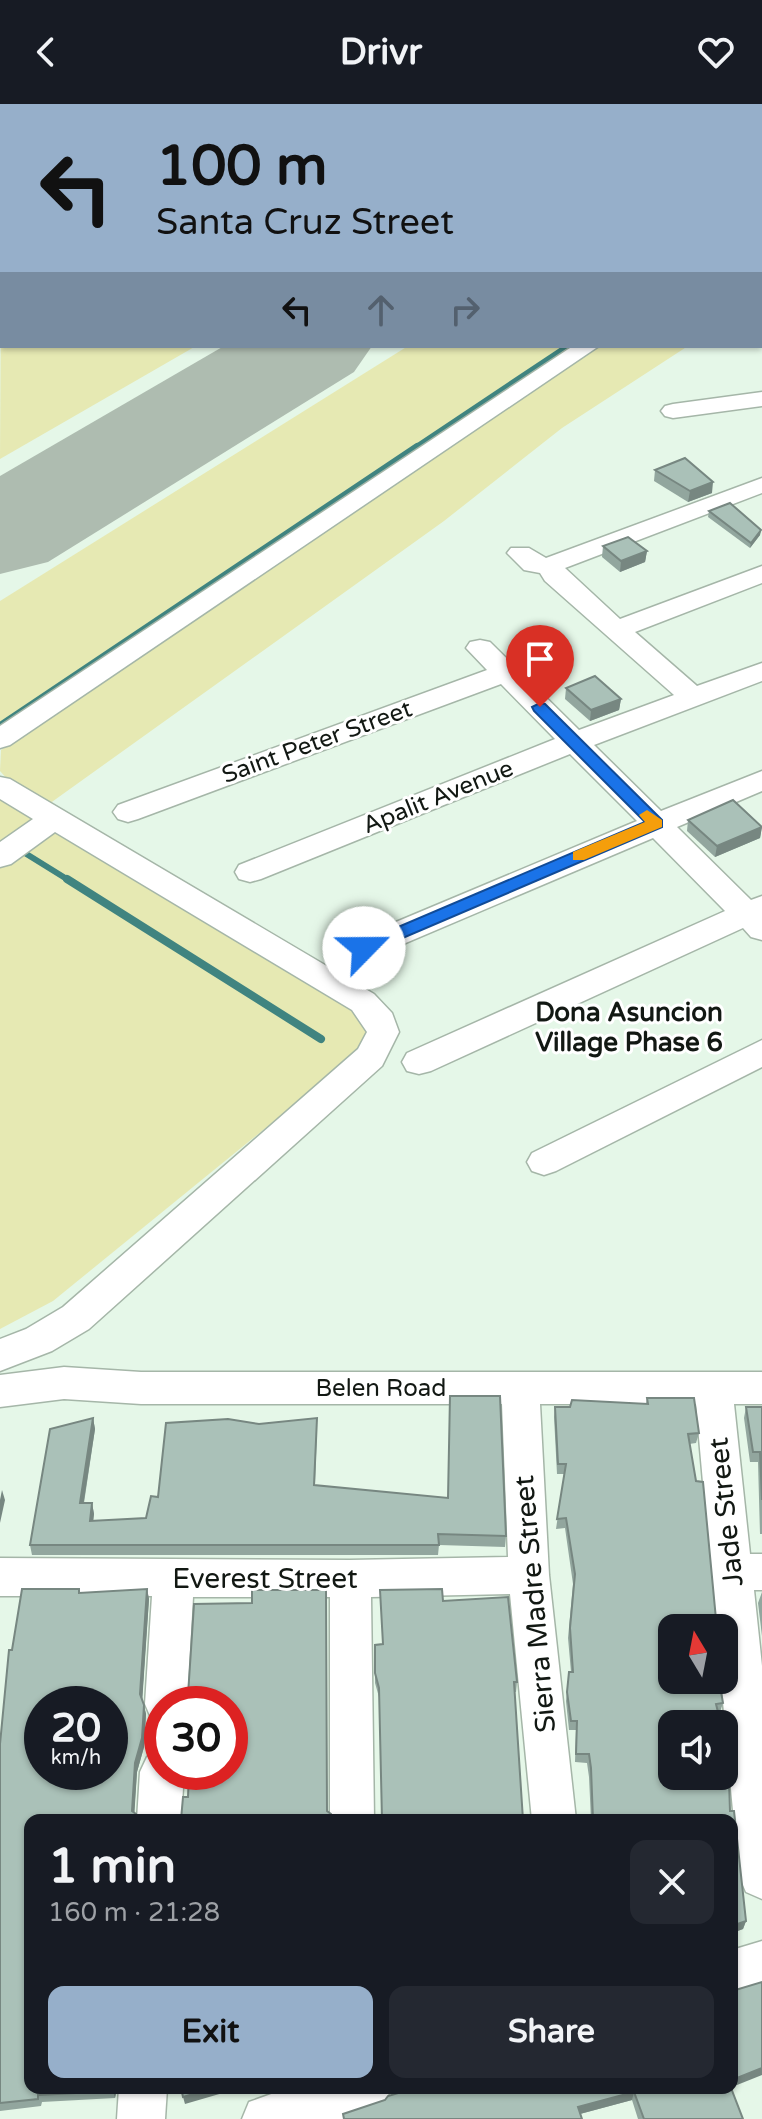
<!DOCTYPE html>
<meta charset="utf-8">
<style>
body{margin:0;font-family:"Varela Round",sans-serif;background:#242831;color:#f1f3f6;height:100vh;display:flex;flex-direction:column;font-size:30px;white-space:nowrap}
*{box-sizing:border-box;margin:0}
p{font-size:26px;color:#9ea1a6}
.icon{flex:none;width:44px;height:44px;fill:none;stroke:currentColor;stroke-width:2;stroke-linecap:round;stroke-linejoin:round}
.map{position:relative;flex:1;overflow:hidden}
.panel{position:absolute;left:24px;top:1710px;width:714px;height:280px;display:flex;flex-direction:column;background:#171b24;border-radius:16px;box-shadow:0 2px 6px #0004}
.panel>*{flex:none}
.guide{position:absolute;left:0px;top:0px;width:762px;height:244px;box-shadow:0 2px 6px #0004;background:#96afca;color:#111;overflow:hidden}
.needle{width:52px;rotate:350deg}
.controls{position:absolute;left:658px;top:1510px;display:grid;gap:16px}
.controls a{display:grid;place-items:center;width:80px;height:80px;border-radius:16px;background:#171b24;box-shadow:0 2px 6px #0004;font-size:40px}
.speed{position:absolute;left:24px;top:1582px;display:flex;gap:16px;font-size:40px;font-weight:700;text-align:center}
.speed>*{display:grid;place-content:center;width:104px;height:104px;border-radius:50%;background:#171b24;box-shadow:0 2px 6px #0004;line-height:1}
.speed small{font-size:20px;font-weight:400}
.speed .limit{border:12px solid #d22;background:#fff;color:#111}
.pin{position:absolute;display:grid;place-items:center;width:68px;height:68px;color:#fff;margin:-82px -34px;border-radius:50% 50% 50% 0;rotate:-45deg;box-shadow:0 0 8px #0007}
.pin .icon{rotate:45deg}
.me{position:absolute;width:88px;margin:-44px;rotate:67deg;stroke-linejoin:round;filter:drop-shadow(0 0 6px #0008)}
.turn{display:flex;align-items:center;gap:28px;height:168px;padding:0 24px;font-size:36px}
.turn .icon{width:104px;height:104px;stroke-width:2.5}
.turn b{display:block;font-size:56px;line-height:68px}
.lanes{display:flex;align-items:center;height:76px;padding:0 24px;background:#0003;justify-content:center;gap:40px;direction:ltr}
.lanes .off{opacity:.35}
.round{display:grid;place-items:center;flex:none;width:84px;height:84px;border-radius:16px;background:#242831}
.headline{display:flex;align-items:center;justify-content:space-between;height:136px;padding:0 24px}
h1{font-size:48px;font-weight:800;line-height:60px}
.cta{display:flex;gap:16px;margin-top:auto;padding:16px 24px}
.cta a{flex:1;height:92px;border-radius:16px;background:#96afca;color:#111;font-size:32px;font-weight:800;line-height:92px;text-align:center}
.cta a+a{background:#242831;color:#f1f3f6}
header{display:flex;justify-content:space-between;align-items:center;height:104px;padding:0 24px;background:#171b24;font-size:36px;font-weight:800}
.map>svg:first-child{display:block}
</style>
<header><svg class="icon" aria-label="back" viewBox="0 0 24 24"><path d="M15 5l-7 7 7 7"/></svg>Drivr<svg class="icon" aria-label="heart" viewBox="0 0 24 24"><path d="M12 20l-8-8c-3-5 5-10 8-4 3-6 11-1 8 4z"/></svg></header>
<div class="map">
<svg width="762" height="2015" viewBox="0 0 762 2015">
<rect width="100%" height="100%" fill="#e5f7e8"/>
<g fill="#e6e9b3">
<path d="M40,0H617L36,2Z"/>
<path d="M2,17V242H196L0,355Z"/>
<path d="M408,242H573L0,627V497Z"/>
<path d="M600,242H688L562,324L444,417L49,700L8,676L0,667L1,646Z"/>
<path d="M0,686L41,710L0,739Z"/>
<path d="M52,714L360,901L369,934L348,957L53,1197L0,1225V751Z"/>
</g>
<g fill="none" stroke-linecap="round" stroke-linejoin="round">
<g stroke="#408480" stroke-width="5">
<path d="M393,2L396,0"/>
<path d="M414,344L567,242"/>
</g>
<g stroke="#408480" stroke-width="6">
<path d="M0,621L417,342"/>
<path d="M20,746L70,777"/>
</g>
<path stroke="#408480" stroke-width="8" d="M67,775L321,935"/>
<g fill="#aebcb0" fill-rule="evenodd">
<path d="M660,0H762L760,8V2H659Z"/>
<path d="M224,242H372L354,268L48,458L0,470V372Z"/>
</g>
<defs>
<g id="minor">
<path d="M19,0H42L17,2Z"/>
<rect x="0" y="8" width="2" height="12"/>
<path d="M573,242H599L10,641L0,644V622Z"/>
<path d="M762,288V302L673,314L665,312L661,307L665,302L673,300Z"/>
<path d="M762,374V389L565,464L620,515L762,462V479L635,528L697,582L762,559V577L594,641L661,707L762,667V687L677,723L751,796L762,792V836L751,833L743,824L431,967L419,970L407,967L402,958L407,949L725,807L653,734L375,852L364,855L353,852L348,844L353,836L637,717L570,650L261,775L250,778L239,775L235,768L239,761L555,635L501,580L138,715L128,718L118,715L113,708L118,701L487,566L466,544L470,538L480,536L490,538L579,626L674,591L545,477L540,469L524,466L507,449L511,444H529L546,454Z"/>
<path d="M0,673L10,675L374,890L392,909L399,928L382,962L89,1225L52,1247L0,1267V1235L26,1225L63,1203L358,945L367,928L352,906L55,728L11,760L0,763V738L33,715L0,695Z"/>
<path d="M762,936V963L556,1067L544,1071L532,1067L527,1058L532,1049Z"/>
<path d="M64,1263L141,1268H762V1300H734L750,1450H762V1486H754L762,1562V1795L746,1788L739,1772L721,1576H724V1524H716L696,1300H540L549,1471L576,1716H532L510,1490L371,1493L374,1716H330V1493H193L187,1600H162V1619L151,1614L145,1600L152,1492H0V1454L350,1456L508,1453L502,1300H141L64,1295L0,1303V1271Z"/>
<path d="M162,1647V1668H184L181,1716H137L140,1668L147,1653Z"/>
<path d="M762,1837V1883L732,1892V1846Z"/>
<path d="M119,1984H167L165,2015H117Z"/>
<path d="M288,1984H391L384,2001L345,2015H242L249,1998Z"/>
</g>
</defs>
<use href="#minor" stroke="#a5b6a8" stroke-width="3"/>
<use href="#minor" fill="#fff" fill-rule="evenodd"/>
</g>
<g fill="#92a69e">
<path d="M655,366L712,389L688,398L654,377Z"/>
<path d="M709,407L761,426L760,431L750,444L708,413Z"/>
<path d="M603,442L647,447L645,458L620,468L602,453Z"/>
<path d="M566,584L621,595L619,606L590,617L565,595Z"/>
<path d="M688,716L762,722L760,734L715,753L687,727Z"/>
<path d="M647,1294H694L699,1329L696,1339L689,1340L696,1377L703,1378L716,1515L722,1518L724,1524H672V1576H719L723,1599L720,1608H718L721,1620H672V1672H724V1632L728,1649L730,1707H734L746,1817L743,1825L732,1829V1716H591L589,1673L587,1659L575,1658L576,1626H569L566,1597L569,1568H571L568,1534L573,1480L565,1424L556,1425L564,1370H557L554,1313L555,1303H570L572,1296L646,1300Z"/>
<path d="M746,1303H762V1430H760L758,1358H750L744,1314Z"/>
<path d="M93,1314L95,1325L84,1399H92L94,1410L93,1417L146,1414L158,1393L259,1320L317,1325L315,1381L506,1432L505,1443L439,1441L438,1451H32L30,1441Z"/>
<path d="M147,1485L149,1495L142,1596L146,1610L144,1643L137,1668L134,1709L136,1710L138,1716H30V1984H117L115,1994L42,1998L41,2002L0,2007V1640L12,1546L80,1489Z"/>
<path d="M762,1488V1532L758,1499Z"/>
<path d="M443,1497L517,1578L516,1588L379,1593L375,1579V1550L382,1540Z"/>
<path d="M731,1984L743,2015H638L632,1996L580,2010L582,2015H343V2010L385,1996Z"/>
</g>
<g fill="#778781">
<path d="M713,378L712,389L688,398L690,387Z"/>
<path d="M761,426L760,431L750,444L751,439Z"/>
<path d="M647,447L645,458L620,468L621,457Z"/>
<path d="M621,595L619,606L590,617L591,606Z"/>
<path d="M762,723L760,734L715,753L717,742Z"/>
<path d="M93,1314L95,1325L82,1409L80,1399Z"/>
<path d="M2,1386L5,1396L0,1419V1396Z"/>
<path d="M92,1399L94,1410L92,1427L90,1417Z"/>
<path d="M147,1485L149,1495L142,1600L140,1590Z"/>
<path d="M144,1601L146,1610L144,1643L137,1668L134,1716L132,1707L135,1659Z"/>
<path d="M746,1817L743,1825L732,1829V1822Z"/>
<path d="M762,1964V1971L732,1983V1976Z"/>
<path d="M113,1984H117L115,1994L113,1987Z"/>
<path d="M214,1984H240L185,2000L183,1993Z"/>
<path d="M634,1988L632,1996L576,2011L578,2003Z"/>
</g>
<g fill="#aac1b8" stroke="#778781" stroke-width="2" fill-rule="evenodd">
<path d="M685,354L713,378L690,387L655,366Z"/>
<path d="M730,399L761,426L751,439L709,407Z"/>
<path d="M628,433L647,447L621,457L603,442Z"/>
<path d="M595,572L621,595L591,606L566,584Z"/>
<path d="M733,696L762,723L717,742L688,716Z"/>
<path d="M450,1292H500L506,1432L438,1430L439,1441H30L50,1325L93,1314L80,1399H92L90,1417L146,1414L151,1392L158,1393L166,1319L228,1315L259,1320L317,1314L314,1381L448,1394Z"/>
<path d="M647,1294H694L699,1329L688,1330L696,1377L703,1378L716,1515L722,1518L724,1524H672V1576H719L723,1599L716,1600L721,1620H672V1672H724V1632L728,1649L730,1707H734L746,1817L732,1822V1716H593L591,1664L589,1650H576L577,1617H571L567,1588L569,1568H573L570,1524L575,1470L566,1414L557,1415L566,1360H558L555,1303H570L572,1296L648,1300Z"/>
<path d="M746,1303H762V1396L760,1348H753Z"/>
<path d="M22,1485H79V1489L147,1485L140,1590L144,1601L142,1634L135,1659L132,1707L136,1710V1716H30V1984H113V1987L38,1991V1995L0,1999V1640L9,1546H12ZM42,1600H110V1668H42Z"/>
<path d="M442,1485L443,1497L508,1493L517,1578H514L523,1716H382L379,1584L375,1569V1541L383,1540L380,1486Z"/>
<path d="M252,1486H326L327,1707L331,1710V1716H181L183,1693H188L189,1668H230V1600H183L184,1594L188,1591L194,1500L252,1499Z"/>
<path d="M762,1878V1964L732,1976V1887Z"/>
<path d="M181,1984H214L183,1993Z"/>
<path d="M415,1984H731L743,2015H644L634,1988L578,2003L582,2015H344L343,2010L385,1996L388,1992Z"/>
</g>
<path fill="#1a73e8" stroke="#114b97" stroke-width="2" d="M540,599L545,600L662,716V723L370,848H358L355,844L358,840L645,718L534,607L532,603Z"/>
<path fill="#f59e0b" d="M647,706L662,716V723L584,756H573V748L645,718L639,711Z"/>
<g text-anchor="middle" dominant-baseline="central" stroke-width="6" stroke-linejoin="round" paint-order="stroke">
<g font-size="24" fill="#121813" stroke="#fff">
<text transform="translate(317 638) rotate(-20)">Saint Peter Street</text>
<text transform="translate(438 693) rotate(-22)">Apalit Avenue</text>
<text x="381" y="1284">Belen Road</text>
</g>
<g font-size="26" font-weight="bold" fill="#121813" stroke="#fff">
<text x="629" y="908">Dona Asuncion<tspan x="629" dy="30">Village Phase 6</tspan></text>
</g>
<g font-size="28" fill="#121813" stroke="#fff">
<text transform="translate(726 1408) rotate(-96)">Jade Street</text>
<text x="265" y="1475">Everest Street</text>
<text transform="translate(535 1500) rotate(-95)">Sierra Madre Street</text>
</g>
</g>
</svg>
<div class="controls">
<a><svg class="needle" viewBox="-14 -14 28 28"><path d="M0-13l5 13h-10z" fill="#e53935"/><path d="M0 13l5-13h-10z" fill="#9ea1a6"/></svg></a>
<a><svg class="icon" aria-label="sound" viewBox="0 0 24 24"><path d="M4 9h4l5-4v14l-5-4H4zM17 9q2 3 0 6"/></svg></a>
</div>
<div class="speed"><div>20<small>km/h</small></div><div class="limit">30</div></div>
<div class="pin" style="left:540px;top:603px;background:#d93025"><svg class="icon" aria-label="arrive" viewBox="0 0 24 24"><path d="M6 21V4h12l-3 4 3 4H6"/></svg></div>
<svg class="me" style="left:364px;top:844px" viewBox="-20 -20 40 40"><circle r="19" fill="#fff"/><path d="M0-13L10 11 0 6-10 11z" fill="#1a73e8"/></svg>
<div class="guide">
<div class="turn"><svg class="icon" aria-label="left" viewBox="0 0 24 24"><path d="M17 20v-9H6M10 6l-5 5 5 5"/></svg><div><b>100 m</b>Santa Cruz Street</div></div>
<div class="lanes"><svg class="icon" aria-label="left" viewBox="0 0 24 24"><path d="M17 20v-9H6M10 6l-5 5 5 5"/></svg><svg class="icon off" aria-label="ahead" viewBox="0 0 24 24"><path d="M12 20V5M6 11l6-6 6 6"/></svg><svg class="icon off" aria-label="right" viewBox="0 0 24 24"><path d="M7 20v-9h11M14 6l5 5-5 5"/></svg></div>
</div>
<section class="panel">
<div class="headline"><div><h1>1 min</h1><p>160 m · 21:28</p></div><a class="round"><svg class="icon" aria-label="close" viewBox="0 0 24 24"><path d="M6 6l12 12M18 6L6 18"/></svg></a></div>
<div class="cta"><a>Exit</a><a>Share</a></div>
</section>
</div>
